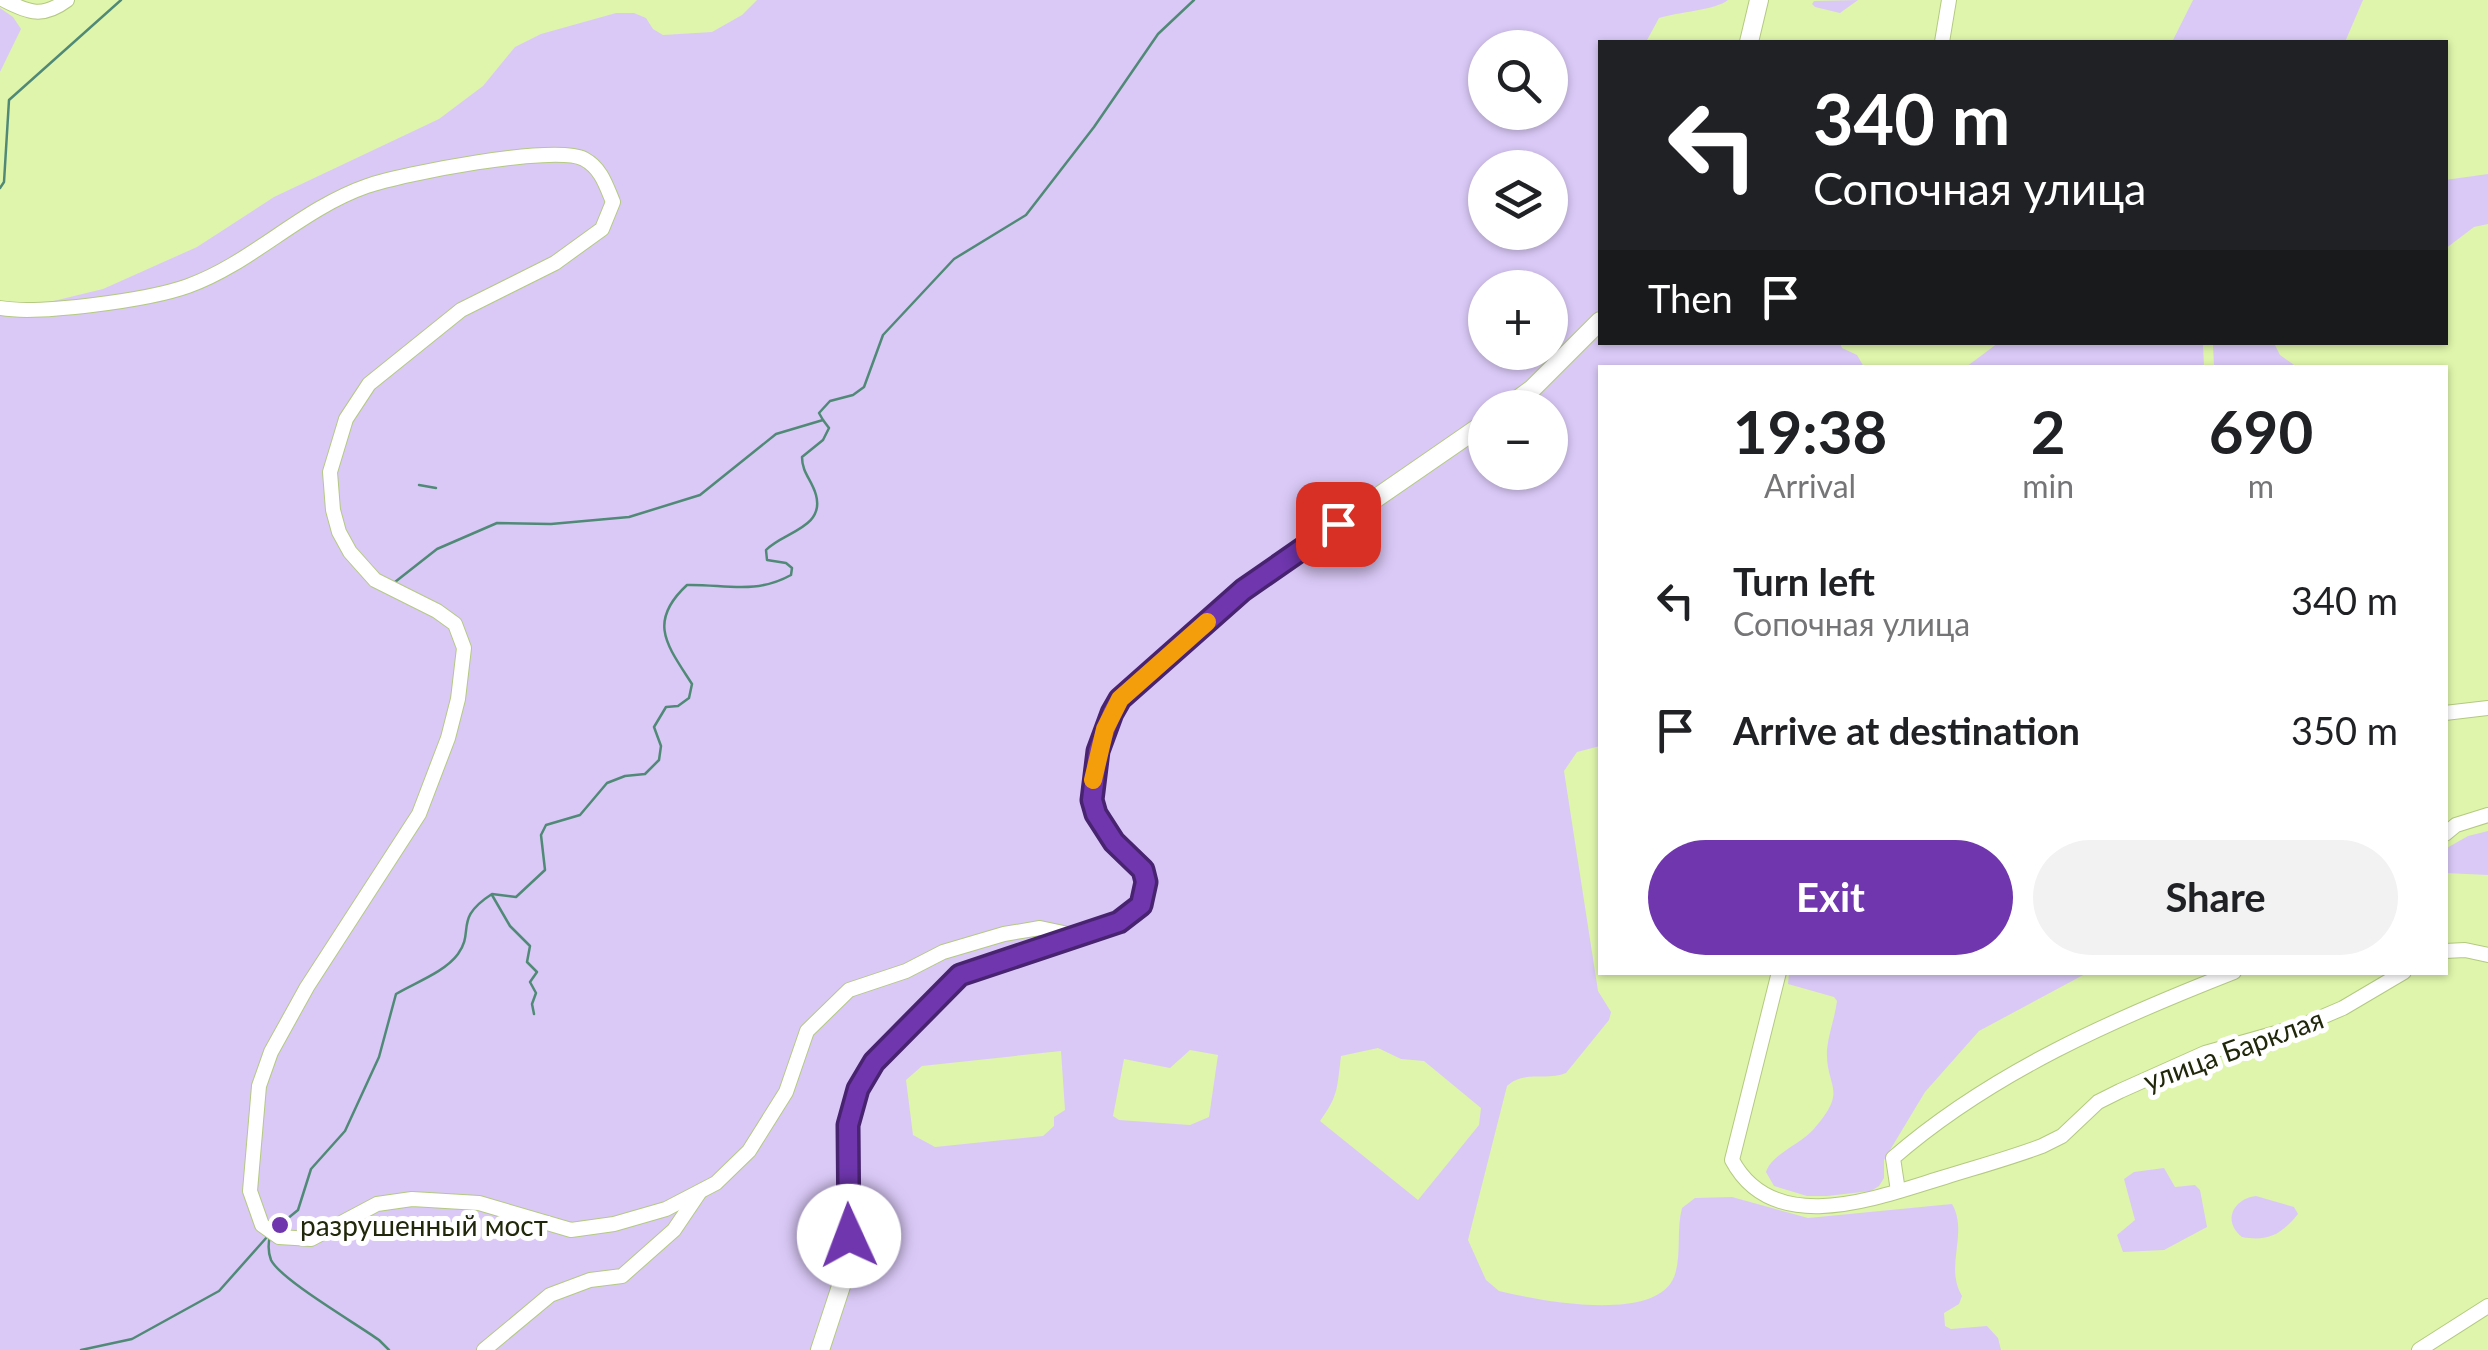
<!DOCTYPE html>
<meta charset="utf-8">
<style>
body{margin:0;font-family:Lato,sans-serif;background:#f2f2f2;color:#202124;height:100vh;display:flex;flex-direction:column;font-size:38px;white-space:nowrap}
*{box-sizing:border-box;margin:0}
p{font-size:32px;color:#757577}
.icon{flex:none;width:55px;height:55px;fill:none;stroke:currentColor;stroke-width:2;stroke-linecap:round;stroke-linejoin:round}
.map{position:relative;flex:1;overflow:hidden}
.sheet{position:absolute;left:1598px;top:365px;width:850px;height:610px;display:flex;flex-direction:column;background:#fff;border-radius:0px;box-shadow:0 2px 8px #0004}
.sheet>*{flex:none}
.hud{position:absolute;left:1598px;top:40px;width:850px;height:305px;border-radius:0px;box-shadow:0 2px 8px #0004;background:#202124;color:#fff;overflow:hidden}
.fabs{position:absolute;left:1468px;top:30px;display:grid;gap:20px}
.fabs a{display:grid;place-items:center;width:100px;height:100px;border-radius:50%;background:#fff;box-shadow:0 2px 8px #0004;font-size:50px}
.pin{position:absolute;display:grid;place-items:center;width:85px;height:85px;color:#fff;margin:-42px;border-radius:20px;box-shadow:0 5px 15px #0006}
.me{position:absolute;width:110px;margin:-55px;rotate:358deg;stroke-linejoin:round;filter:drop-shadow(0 0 8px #0008)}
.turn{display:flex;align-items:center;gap:35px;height:210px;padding:0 50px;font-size:45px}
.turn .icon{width:130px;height:130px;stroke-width:2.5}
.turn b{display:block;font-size:70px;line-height:85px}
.then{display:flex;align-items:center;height:95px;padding:0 50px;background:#0003;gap:20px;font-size:38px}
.eta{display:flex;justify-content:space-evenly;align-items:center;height:170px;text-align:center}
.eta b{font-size:60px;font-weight:700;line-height:70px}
.button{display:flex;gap:20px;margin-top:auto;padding:20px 50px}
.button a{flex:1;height:115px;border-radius:60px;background:#6f36ad;color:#fff;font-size:40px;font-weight:700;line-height:115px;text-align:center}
.button a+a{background:#f2f2f2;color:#202124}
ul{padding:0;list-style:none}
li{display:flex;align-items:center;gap:30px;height:130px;padding:0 50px}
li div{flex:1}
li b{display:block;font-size:38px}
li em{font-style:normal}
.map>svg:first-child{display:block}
</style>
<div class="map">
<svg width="2488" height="1350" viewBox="0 0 2488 1350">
<rect width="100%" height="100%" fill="#dff5ac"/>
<g fill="#dac9f7" fill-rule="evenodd">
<path d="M757,0H1728C1716,10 1678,12 1659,18L1646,42H1600V342L1840,343L1842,348L1857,355L1864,367L1600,368V746L1577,752L1564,771L1598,991L1611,1012L1609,1020L1566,1073C1546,1081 1524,1070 1507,1086L1468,1240L1486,1280L1499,1291C1536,1300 1655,1324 1674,1277C1682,1257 1676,1230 1682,1208L1695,1198L1732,1197L1808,1218L1952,1204C1969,1233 1944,1266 1962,1296L1959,1304L1944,1313L1945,1326L1951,1329L1987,1326L1998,1338L2001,1350H0V314L103,289L197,247L274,197L439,119L483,86L515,47L541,34L616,13H634L646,18L653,29L663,35L712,32L742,15ZM1485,48H1550V112H1485ZM1485,168H1550V232H1485ZM1485,288H1550V352H1485ZM1485,408H1550V472H1485ZM1378,1048L1401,1059L1424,1061L1481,1108L1479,1125L1418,1200L1320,1121C1339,1095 1337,1087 1341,1056ZM1190,1050L1218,1055L1209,1117L1190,1125L1119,1120L1113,1116L1124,1059L1170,1068ZM1061,1051L1065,1110L1054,1117V1126L1043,1136L935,1147L913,1135L906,1080L922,1066Z"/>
<path d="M1858,0L1840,13L1815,7L1812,4L1814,1Z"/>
<path d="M2193,0H2363L2345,42H2172Z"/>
<path d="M0,8L13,17L21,29L0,72Z"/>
<path d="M2488,174V224L2474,227L2445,249V180Z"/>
<path d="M1998,343H2203L2204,367H1966Z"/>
<path d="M2213,343H2274L2280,355L2297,367H2214Z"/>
<path d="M2488,831V875L2445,873V849L2468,836Z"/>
<path d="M1789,973H2087L1979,1031L1925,1092L1884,1160V1178L1879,1186L1871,1191L1827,1196H1807L1774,1186L1766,1172C1772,1154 1799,1145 1813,1130C1850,1088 1825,1089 1827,1049C1829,1032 1835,1017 1837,1001L1834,997L1788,984Z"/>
<path d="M2164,1168L2175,1187L2195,1185L2200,1190L2207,1227L2164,1250L2123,1252L2117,1235L2135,1220L2124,1179L2134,1172Z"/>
<path d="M2256,1196L2294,1207L2298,1214C2282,1234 2268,1242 2242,1237C2222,1221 2233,1199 2256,1196Z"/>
</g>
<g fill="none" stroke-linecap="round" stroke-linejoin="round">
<g stroke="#508a77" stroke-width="2.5">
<path d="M0,188L4,182L9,100L121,0"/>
<path d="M419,485L436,488"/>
<path d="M395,582L437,549L497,523L551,524L629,517L700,495L776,434L823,420L819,413L830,401L853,395L864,387L883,335L954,259L1026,215L1094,127L1158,34L1194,0"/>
<path d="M492,895L510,926L530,946L527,962L537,972L530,982L536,993L532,1004L534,1014"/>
<path d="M276,1228L298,1210L311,1169L345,1131L379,1057L396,994C414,983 445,972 458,954C475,931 453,919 492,894L516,897L545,870L541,835L546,825L580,815L607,783L625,776L645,774L659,760L661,746L654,727L666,707L678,706L689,698L692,684C667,645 647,622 687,585C724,584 755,595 791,575L792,568L786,563L767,560L766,550C783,532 825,528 816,495C812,480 802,473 802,457L823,440L829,428L823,420"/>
<path d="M270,1236C268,1244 268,1252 271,1260C281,1280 357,1324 379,1340L389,1350"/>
<path d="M81,1350L132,1339L219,1291L267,1237"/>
</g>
<defs>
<g id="minor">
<path d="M4,0C29,13 43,18 67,0"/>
<path d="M1942,42L1949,0"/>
<path d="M0,308C39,315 149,300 188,286C252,263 301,209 367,186C401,174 554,144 584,159C601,168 606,185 613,202L602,229L555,263L461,310L369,384L346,419L330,472L333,510L339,532L350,552L375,580L437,611L455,624L464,648L458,699L448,738L419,814L307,987L271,1052L259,1086L250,1191L262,1225L279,1237L311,1239L377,1204L412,1199L479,1203L571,1230L614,1224L666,1209L716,1183L749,1151L786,1092L807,1031L849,990L906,971L943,952L1004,934L1040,928L1073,935"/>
<path d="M2445,713L2488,708"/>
<path d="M2445,834L2456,825L2488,815"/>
<path d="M2445,951L2465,950L2488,955"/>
<path d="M1779,972L1732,1160C1774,1239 1879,1197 1945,1177C1977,1167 2010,1158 2042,1146L2062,1136L2098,1102L2120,1091L2205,1053L2301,1026L2343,1008L2404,972"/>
<path d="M1898,1191L1893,1158C1992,1072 2114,1019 2234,972"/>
<path d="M484,1350L550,1295L590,1280L622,1276L674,1230L699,1193"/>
<path d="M2419,1350L2488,1306"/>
</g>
<g id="major">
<path d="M1749,42L1759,0"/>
<path d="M1506,408L1532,389L1600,321"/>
<path d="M820,1350L845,1274L849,1237L848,1125L858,1089L874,1062L961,975L1119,921L1135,913L1141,905L1146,882L1143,870L1114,841L1097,814L1091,789L1105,729L1120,699L1243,590L1485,423"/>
</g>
</defs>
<use href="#minor" stroke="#b4c981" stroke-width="16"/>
<use href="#major" stroke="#b4c981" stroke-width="20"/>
<use href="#minor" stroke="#fff" stroke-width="14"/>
<use href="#major" stroke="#fff" stroke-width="18"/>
</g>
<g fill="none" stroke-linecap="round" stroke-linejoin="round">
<defs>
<path id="route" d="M849,1236L848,1125L858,1089L874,1062L960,975L1119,922L1141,905L1146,882L1143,870L1114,842L1096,814L1092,800L1098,751L1112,713L1120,699L1243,590L1338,524"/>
</defs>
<use href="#route" stroke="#482370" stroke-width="25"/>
<use href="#route" stroke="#6f36ad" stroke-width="18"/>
<path stroke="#f59e0b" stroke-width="18" d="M1093,780L1105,729L1120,699L1207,622"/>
</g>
<circle fill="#6f36ad" stroke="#fff" stroke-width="4" cx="280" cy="1225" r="10"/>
<g text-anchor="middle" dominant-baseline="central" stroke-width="10" stroke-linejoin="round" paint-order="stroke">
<g font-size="28" fill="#20270a" stroke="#fff">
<text transform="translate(2233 1049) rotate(-20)">улица Барклая</text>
</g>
<g font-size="28" fill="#20270a" stroke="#fff" text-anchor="start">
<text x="300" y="1225">разрушенный мост</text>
</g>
</g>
</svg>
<div class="fabs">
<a><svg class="icon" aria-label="search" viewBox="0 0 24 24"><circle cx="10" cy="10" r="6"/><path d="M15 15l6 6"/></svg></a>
<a><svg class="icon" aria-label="layers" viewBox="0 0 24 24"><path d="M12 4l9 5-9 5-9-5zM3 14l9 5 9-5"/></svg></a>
<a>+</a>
<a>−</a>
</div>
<div class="pin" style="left:1338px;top:524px;background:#d93025"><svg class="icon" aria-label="arrive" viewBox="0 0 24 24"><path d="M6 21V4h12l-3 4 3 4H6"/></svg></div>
<svg class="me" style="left:849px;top:1236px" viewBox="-20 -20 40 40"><circle r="19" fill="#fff"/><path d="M0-13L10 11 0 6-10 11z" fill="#6f36ad"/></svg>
<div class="hud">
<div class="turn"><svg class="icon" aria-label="left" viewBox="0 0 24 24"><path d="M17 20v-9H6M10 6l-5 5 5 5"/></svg><div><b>340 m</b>Сопочная улица</div></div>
<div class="then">Then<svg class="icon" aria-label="arrive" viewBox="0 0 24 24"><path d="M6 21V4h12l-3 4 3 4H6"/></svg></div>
</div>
<section class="sheet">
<div class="eta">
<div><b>19:38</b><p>Arrival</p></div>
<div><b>2</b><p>min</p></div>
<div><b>690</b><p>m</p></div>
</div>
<ul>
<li><svg class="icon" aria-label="left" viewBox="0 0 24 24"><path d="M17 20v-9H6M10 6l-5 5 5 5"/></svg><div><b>Turn left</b><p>Сопочная улица</p></div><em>340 m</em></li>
<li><svg class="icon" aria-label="arrive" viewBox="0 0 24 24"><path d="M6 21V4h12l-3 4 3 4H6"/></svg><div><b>Arrive at destination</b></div><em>350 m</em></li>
</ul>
<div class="button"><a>Exit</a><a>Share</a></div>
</section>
</div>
